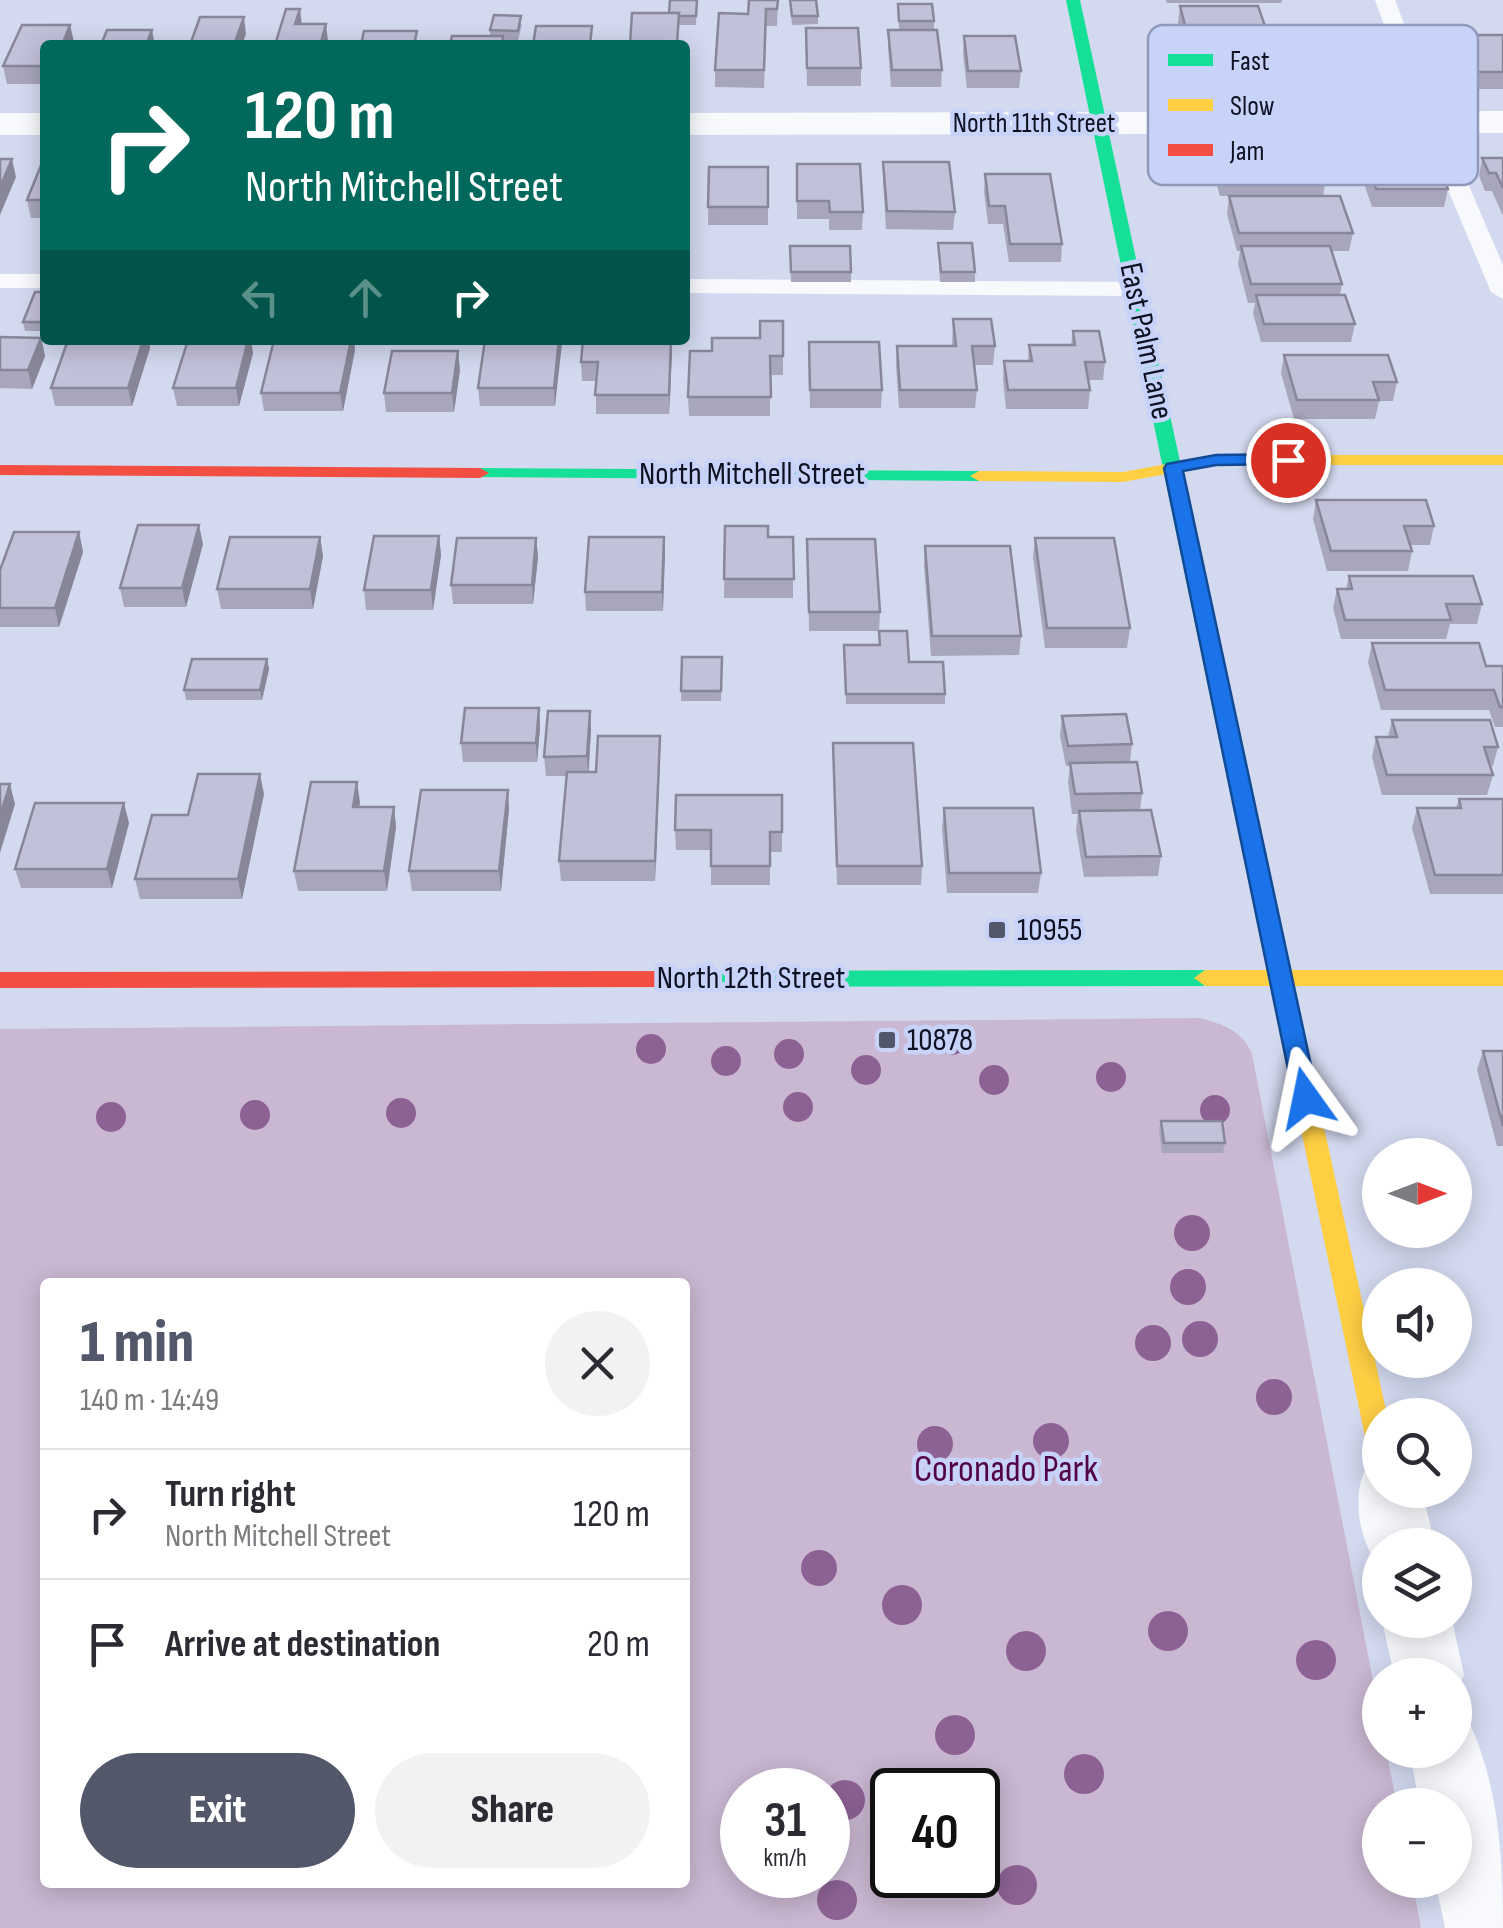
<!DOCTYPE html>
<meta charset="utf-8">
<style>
body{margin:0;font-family:"Sofia Sans Condensed",sans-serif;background:#f2f2f3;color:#2b2b33;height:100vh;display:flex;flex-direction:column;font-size:38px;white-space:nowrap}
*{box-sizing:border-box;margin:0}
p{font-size:32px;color:#7c7c81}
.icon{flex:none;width:55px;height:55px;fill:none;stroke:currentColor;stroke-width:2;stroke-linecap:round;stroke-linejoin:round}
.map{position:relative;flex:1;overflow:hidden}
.sheet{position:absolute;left:40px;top:1278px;width:650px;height:610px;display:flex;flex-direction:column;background:#fff;border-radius:10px;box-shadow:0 5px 25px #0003}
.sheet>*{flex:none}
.banner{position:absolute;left:40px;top:40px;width:650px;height:305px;border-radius:10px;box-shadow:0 5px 25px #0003;background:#00695c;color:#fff;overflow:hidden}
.needle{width:65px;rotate:90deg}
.controls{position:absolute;left:1362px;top:1138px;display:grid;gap:20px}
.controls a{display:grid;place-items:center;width:110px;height:110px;border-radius:50%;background:#fff;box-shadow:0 5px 25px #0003;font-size:50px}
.speed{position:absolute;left:720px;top:1768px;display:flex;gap:20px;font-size:50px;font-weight:700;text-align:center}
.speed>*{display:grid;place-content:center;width:130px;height:130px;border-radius:50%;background:#fff;box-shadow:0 5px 25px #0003;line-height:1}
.speed small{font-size:25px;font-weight:400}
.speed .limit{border:5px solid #111;border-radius:15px;background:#fff;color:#111}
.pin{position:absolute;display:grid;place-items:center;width:85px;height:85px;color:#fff;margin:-42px;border:5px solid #fff;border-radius:50%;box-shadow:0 2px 10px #0007}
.me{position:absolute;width:110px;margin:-55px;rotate:348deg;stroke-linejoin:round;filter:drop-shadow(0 0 8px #0008)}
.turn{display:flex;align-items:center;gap:35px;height:210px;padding:0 40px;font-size:45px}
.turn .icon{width:130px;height:130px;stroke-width:2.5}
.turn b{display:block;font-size:70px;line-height:85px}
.lanes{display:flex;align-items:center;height:95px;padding:0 40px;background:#0003;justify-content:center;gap:50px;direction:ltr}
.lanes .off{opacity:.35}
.round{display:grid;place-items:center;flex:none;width:105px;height:105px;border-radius:52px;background:#f2f2f3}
.summary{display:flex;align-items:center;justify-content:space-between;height:170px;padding:0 40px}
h1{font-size:60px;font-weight:800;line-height:75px;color:#53576a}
.primary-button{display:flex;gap:20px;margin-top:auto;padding:20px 40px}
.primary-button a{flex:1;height:115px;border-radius:60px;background:#53576a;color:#fff;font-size:40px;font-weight:800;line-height:115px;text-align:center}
.primary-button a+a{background:#f2f2f3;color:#2b2b33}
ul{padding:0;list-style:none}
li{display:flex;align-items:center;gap:30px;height:130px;padding:0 40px;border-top:2px solid #e1e1e2}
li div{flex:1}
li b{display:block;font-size:38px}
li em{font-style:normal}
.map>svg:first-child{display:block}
</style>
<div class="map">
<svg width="1503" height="1928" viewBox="0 0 1503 1928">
<rect width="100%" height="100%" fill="#d3d9ef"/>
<path fill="#cab7d2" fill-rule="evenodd" d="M1200,1018C1224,1025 1242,1030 1252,1054L1380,1717V1750H1386L1397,1805H1380V1880H1412L1421,1928H0V1029ZM45,1282H685V1882H45ZM742,1790H828V1875H742ZM892,1790H978V1875H892Z"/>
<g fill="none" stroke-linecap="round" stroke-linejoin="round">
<g fill="#f8f9fd" fill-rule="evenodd">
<path d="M1375,0H1395L1441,121L1503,265V299L1491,292L1419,121Z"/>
<rect x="0" y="274" width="45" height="14"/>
<path d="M685,279L1134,282L1146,289L1134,296L685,293Z"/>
</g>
<g fill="#f8f9fd" fill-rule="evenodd">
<path d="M1503,111V133L685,135V113Z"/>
<rect x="0" y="113" width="45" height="22"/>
<path d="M1380,1465V1490H1422L1435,1545H1380V1567C1359,1543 1352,1497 1365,1470Z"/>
<path d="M1382,1620H1452L1464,1675L1455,1695V1675H1394Z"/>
<path d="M1455,1720L1471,1726C1499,1790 1503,1859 1503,1928H1445L1435,1880H1455V1805H1420L1409,1750H1455Z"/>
</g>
<g fill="#16e098" fill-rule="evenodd">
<path d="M1066,0H1080L1262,840L1251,847L1240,840Z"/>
<path d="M480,468L979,471L988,476L979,481L474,477L471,473Z"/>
<path d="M1205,970L1216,978L1205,986L695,987L684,979L695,971Z"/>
</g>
<g fill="#ffcf43" fill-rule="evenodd">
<path d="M1216,455H1503V465H1216L1123,482L979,481L970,476L979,471L1123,472Z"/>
<path d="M1251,833L1262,840L1290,970H1503V986H1293L1387,1415H1380V1457L1371,1454L1367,1446L1271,986H1205L1194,978L1205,970H1267L1240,840Z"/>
</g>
<g fill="#f24e42" fill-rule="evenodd">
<path d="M0,465L480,468L489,473L480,478L0,475Z"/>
<path d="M695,971L706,979L695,987L0,988V972Z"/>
</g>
</g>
<g fill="#8c6294">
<circle cx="952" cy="1040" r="15"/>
<circle cx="651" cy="1049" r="15"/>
<circle cx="789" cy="1054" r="15"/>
<circle cx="726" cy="1061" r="15"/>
<circle cx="866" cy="1070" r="15"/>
<circle cx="1111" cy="1077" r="15"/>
<circle cx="994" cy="1080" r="15"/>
<circle cx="798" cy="1107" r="15"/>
<circle cx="1215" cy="1110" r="15"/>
<circle cx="401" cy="1113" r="15"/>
<circle cx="255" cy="1115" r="15"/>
<circle cx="111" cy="1117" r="15"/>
<circle cx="1192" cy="1233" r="18"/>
<circle cx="1188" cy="1287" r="18"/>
<circle cx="1200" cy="1339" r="18"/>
<circle cx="1153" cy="1343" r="18"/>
<circle cx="1274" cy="1397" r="18"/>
<circle cx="1051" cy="1441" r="18"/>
<circle cx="935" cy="1444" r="18"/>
<circle cx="819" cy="1568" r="18"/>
<circle cx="902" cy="1605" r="20"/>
<circle cx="1168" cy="1631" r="20"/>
<circle cx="1026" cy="1651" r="20"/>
<circle cx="1316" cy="1660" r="20"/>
<circle cx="955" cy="1735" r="20"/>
<circle cx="1084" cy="1774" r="20"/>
<circle cx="845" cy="1800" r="20"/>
<circle cx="1017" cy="1885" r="20"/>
<circle cx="837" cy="1900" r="20"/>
</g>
<g fill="#a7a6bb">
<path d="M697,0L696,25H679L678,45L669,13Z"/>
<path d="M778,0L777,26H766L764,88L715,87V70L748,14Z"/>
<path d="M790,0L818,16V24L792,25Z"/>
<path d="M1166,0H1282L1281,3H1167Z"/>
<path d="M898,4L934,21V29H899Z"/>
<path d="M1180,6L1266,29L1263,46H1253L1254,51L1282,67L1280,84H1263L1261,99H1205L1193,55L1195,46H1184L1178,23Z"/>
<path d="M522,24L518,40H503L504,45H450L490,36V30Z"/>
<path d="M22,25H70L74,42L72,45H45V84H7L3,66Z"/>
<path d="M806,28L861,68V86H807Z"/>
<path d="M888,30L942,70L941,87H891L888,47Z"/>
<path d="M1469,35H1503V89H1466L1454,60L1458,43H1467Z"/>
<path d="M964,36L1021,71L1019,88H967L963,54Z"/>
<path d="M1213,144L1326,178L1323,196H1220L1210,162Z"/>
<path d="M1361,148L1448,189L1444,207H1372L1358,166Z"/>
<path d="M45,158V218H31L27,200Z"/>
<path d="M1482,158H1503V216L1492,191H1485L1479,176Z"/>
<path d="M883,162L955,212L953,230L886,229L883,180Z"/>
<path d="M797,164L863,212L862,230H829V219H797Z"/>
<path d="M709,167H768V225H708Z"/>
<path d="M985,174L1062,244L1061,262H1009L1003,224H988L984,192Z"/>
<path d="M1229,196L1353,233L1349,251H1331L1342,284L1340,295L1355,324L1351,342H1261L1253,313L1255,303H1248L1238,264L1240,251H1237L1227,214Z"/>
<path d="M938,243L975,272V282H940Z"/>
<path d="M790,246L851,272V282H791Z"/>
<path d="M45,292V331H25L23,322Z"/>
<path d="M953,319L995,346L993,365H974L977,390L975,408H899L896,365L897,346H952Z"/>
<path d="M783,321V375H770V416H689L688,397L712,351L760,338Z"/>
<path d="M1073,331L1105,362L1103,380H1088L1090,390L1088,409H1006L1003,380L1004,361H1028L1029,345H1071Z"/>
<path d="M0,337L41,338L45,356L32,389L0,388Z"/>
<path d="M68,340H149L150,348L132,406H55L51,388Z"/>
<path d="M274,340H354L355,350L343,411H264L261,393Z"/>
<path d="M485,340H561L555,406H480L478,388Z"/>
<path d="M809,342L882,390L881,408H810Z"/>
<path d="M672,351L669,414H596V381H582L581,362Z"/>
<path d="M253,353L239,406H177L173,388Z"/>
<path d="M1284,355L1397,382L1393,401H1379L1375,419H1294L1281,373Z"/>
<path d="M460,370L454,412H386L384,393Z"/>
<path d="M1316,500L1434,526L1430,545H1410L1412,551L1408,571H1327L1313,519Z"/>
<path d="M725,526L768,537H793V598H724Z"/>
<path d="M79,532L83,552L59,627H0V570Z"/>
<path d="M439,536L441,555L433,610H366L364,590Z"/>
<path d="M320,537L323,556L313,609H221L217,589Z"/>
<path d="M664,537L663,611H586L585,592Z"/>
<path d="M536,538L538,557L533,604H453L451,585Z"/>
<path d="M1035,538L1130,628L1127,648H1045L1033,557Z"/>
<path d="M807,539L880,612L879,631H809Z"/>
<path d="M203,544L186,607H124L120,588Z"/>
<path d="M925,546L1021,636L1019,655L931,656L924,565Z"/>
<path d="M1349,576L1482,604L1477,624H1450L1446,639H1341L1333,608L1337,589H1346Z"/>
<path d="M879,631L909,662L945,694V704H846L844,655L879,645Z"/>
<path d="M1372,643L1486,666H1503V727H1495L1489,710H1381L1368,662Z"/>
<path d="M682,657H722L721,701H681Z"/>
<path d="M267,659L269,669L262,700H186L184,690Z"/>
<path d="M539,708L540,728L537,762H463L461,743Z"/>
<path d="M1062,716L1132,744L1130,762L1142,793L1140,810L1161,856L1158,876L1084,877L1076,830L1078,814H1072L1068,782L1070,766H1066L1060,736Z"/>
<path d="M1392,720L1498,747L1493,766H1490L1493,775L1487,795H1382L1372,757L1376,737H1388Z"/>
<path d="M591,730L589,772H596L660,756L655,881H561L559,861L566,776H546L544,757Z"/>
<path d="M833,743L922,866L921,885H837Z"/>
<path d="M264,794L242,899H140L135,879L188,815Z"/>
<path d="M782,795V852H770V885H711V850H676L675,830Z"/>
<path d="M1459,799H1503V894H1430L1412,828L1417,808H1456Z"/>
<path d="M360,802L359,807H394L396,827L387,891H298L294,871Z"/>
<path d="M944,808L1041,873L1038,893H947L942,828Z"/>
<path d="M509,809L501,891H412L409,871Z"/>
<path d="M129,823L112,888H21L15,869Z"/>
<path d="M1483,1051H1503V1146H1497L1477,1070Z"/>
<path d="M1161,1121L1225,1143L1223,1153H1162L1159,1131Z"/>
</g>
<g fill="#888799">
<path d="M300,9L302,26L295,24Z"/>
<path d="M244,17L246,34L242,45H234Z"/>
<path d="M326,24L328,41L327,45H320Z"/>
<path d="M70,25L74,42L72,45H62Z"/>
<path d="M152,30L155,45H146Z"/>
<path d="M12,159L16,177L0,215V187Z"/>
<path d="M41,338L45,356L32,389L28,370Z"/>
<path d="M143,340H149L150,348L132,406L128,388Z"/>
<path d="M248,340H251L253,353L239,406L236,388Z"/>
<path d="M351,340H354L355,350L343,411L340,393Z"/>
<path d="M559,340H561L562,344L555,406L554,388Z"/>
<path d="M671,340L672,351L669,414V395Z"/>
<path d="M458,351L460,370L454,412L452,393Z"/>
<path d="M199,525L203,544L186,607L182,588Z"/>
<path d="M79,532L83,552L59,627L55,608Z"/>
<path d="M439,536L441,555L433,610L431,590Z"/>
<path d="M320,537L323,556L313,609L310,589Z"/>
<path d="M664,537L665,556L663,611L662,592Z"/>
<path d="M536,538L538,557L533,604L532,585Z"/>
<path d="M267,659L269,669L262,700L260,690Z"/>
<path d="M539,708L540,728L537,762L536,743Z"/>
<path d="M590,711L591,730L588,776L587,756Z"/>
<path d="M660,736V756L655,881V861Z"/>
<path d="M260,774L264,794L242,899L238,879Z"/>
<path d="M357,782L360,802L356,827L353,807Z"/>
<path d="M10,784L15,804L0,853V815Z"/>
<path d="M508,790L509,809L501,891L499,871Z"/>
<path d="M124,803L129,823L112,888L107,869Z"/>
<path d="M394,807L396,827L387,891L384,871Z"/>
</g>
<g fill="#c2c1da" stroke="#888799" stroke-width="2.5">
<path d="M670,0H697L696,16H678L679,13H669Z"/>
<path d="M749,0H778L777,9H766L764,70H715L719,13L748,14Z"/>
<path d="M790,0H816L818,16H792Z"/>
<path d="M898,4H932L934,21H899Z"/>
<path d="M1180,6H1258L1266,29H1186Z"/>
<path d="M286,9H300L295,24H326L320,45H275Z"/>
<path d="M632,13H679L677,45H630Z"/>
<path d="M494,15L521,16L518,31L490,30Z"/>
<path d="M200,17H244L234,45H190Z"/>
<path d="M22,25H70L62,45H45V66H3Z"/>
<path d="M536,26H592L590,45H533Z"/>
<path d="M806,28H858L861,68H807Z"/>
<path d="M107,30H152L146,45H101Z"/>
<path d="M888,30H937L942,70H892Z"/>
<path d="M364,31H417L414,45H361Z"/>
<path d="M1469,35H1503V72H1470L1458,43H1472Z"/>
<path d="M452,36H503L502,45H450Z"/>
<path d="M964,36H1015L1021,71H968Z"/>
<path d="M1361,148H1432L1448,189H1376Z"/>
<path d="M44,158L45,200H27Z"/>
<path d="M1482,158H1503V188L1496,173H1489Z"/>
<path d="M0,159H12L0,187Z"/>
<path d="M883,162H949L955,212L887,211Z"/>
<path d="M797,164H860L863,212H830L829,201H797Z"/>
<path d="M709,167H768V207H708Z"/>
<path d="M985,174H1050L1062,244H1010L1005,206H989Z"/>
<path d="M1229,196H1340L1353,233H1239Z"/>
<path d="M938,243H972L975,272H941Z"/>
<path d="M790,246H850L851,272H791Z"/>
<path d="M1241,246H1330L1342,284H1251Z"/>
<path d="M35,292H45V322H23Z"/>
<path d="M1256,295H1345L1355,324H1264Z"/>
<path d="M953,319H991L995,346H972L977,390H900L897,346H956Z"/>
<path d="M760,321H783V356H770L771,397H688L690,351H712V338H760Z"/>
<path d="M1073,331H1099L1105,362H1085L1090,390H1008L1004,361H1032L1029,345H1075Z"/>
<path d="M0,337L41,338L28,370H0Z"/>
<path d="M68,340H143L128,388H51Z"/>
<path d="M188,340H248L236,388H173Z"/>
<path d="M274,340H351L340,393H261Z"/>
<path d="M485,340H559L554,388H478Z"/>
<path d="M583,340H671L669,395H595L598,362H581Z"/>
<path d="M809,342H879L882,390H810Z"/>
<path d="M392,351H458L452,393H384Z"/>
<path d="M1284,355H1388L1397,382H1373L1379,400H1297Z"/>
<path d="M1316,500H1426L1434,526H1404L1412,551H1331Z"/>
<path d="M138,525H199L182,588H120Z"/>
<path d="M725,526H768V537H793L794,579H724Z"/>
<path d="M14,532H79L55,608H0V570Z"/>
<path d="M374,536H439L431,590H364Z"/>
<path d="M230,537H320L310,589H217Z"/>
<path d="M589,537H664L662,592H585Z"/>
<path d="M457,538H536L532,585H451Z"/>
<path d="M1035,538H1114L1130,628H1047Z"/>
<path d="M807,539H875L880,612H809Z"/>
<path d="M925,546H1010L1021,636H932Z"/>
<path d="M1349,576H1473L1482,604H1446L1451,620H1345L1337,589H1352Z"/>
<path d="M879,631H907L909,662H943L945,694H846L844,645H880Z"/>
<path d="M1372,643H1479L1486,666H1503V707H1500L1494,690H1385Z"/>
<path d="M682,657H722L721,691H681Z"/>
<path d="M192,659H267L260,690H184Z"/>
<path d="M465,708H539L536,743H461Z"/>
<path d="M548,711H590L587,756L544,757Z"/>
<path d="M1126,714L1132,744L1068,746L1062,716Z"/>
<path d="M1392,720H1490L1498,747H1484L1493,775H1387L1376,737H1397Z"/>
<path d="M598,736H660L655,861H559L567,772H596Z"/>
<path d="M833,743H913L922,866H837Z"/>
<path d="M1137,762L1142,793L1075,794L1070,763Z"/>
<path d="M198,774H260L238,879H135L152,815H188Z"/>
<path d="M311,782H357L353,807H394L384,871H294Z"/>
<path d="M0,784H10L0,815Z"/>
<path d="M421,790H508L499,871H409Z"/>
<path d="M676,795H782V832H770V866H711V830H675Z"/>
<path d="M1459,799H1503V875H1435L1417,808H1461Z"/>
<path d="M35,803H124L107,869H15Z"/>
<path d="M944,808H1033L1041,873H949Z"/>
<path d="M1151,810L1161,856L1086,857L1079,811Z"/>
<path d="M1483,1051H1503V1126Z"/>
<path d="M1161,1121H1222L1225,1143H1164Z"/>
</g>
<path fill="#1a73e8" stroke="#114b97" stroke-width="2.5" d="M1288,454L1297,460L1294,464L1216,465L1183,471L1318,1098L1306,1106L1294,1098L1164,468L1167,464L1216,455Z"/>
<g fill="#53576a" stroke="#c8d3fa" stroke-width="4">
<rect x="987" y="920" width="20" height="20" rx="5"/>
<rect x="877" y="1030" width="20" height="20" rx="5"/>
</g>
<g text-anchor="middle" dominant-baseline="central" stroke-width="9" stroke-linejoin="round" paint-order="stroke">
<g font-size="28" fill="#0e1122" stroke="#c8d3fa">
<text x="1034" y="123">North 11th Street</text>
</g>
<g font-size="32" fill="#0e1122" stroke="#c8d3fa">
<text transform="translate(1146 341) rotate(78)">East Palm Lane</text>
<text x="752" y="474">North Mitchell Street</text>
<text x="751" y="978">North 12th Street</text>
</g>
<g font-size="32" fill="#0e1122" stroke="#c8d3fa" text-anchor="start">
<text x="1017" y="930">10955</text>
<text x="907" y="1040">10878</text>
</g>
<g font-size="38" fill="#52004a" stroke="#c8d3fa">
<text x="1006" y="1469">Coronado Park</text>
</g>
</g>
<rect x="1148" y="25" width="330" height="160" rx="15" fill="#c8d3fa" stroke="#9099b9" stroke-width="2.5"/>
<rect x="1168" y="54" width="45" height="12" fill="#16e098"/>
<rect x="1168" y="99" width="45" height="12" fill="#ffcf43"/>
<rect x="1168" y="144" width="45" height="12" fill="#f24e42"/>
<g font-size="28" fill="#0e1122">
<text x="1230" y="70">Fast</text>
<text x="1230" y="115">Slow</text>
<text x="1230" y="160">Jam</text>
</g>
</svg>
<div class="controls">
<a><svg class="needle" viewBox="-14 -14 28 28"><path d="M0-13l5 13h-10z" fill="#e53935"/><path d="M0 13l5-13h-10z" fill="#7c7c81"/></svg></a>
<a><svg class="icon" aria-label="sound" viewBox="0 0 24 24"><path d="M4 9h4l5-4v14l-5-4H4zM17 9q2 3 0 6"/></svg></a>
<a><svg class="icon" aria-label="search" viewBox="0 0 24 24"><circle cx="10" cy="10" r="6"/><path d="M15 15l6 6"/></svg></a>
<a><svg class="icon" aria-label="layers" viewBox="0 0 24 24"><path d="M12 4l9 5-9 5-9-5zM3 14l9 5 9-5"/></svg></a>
<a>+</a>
<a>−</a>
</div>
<div class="speed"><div>31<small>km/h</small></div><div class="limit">40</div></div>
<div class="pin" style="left:1288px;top:460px;background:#d93025"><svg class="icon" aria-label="arrive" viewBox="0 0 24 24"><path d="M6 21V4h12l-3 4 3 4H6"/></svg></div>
<svg class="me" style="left:1306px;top:1098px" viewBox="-20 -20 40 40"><path d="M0-17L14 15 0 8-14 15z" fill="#1a73e8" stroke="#fff" stroke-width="4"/></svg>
<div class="banner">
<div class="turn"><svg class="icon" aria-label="right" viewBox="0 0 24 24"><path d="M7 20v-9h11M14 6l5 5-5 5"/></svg><div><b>120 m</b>North Mitchell Street</div></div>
<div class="lanes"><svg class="icon off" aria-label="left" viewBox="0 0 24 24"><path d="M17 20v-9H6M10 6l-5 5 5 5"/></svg><svg class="icon off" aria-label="ahead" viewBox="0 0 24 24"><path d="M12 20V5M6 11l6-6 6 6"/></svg><svg class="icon" aria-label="right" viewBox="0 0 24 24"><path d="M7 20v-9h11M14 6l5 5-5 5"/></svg></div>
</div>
<section class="sheet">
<div class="summary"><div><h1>1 min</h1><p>140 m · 14:49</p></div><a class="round"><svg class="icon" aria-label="close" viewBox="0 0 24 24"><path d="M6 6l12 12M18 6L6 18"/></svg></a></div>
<ul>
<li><svg class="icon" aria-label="right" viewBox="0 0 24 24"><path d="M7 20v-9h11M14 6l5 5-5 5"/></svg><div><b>Turn right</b><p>North Mitchell Street</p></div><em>120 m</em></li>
<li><svg class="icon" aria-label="arrive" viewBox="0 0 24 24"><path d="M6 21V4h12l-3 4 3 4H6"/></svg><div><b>Arrive at destination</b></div><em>20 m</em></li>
</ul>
<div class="primary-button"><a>Exit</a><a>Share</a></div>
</section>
</div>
